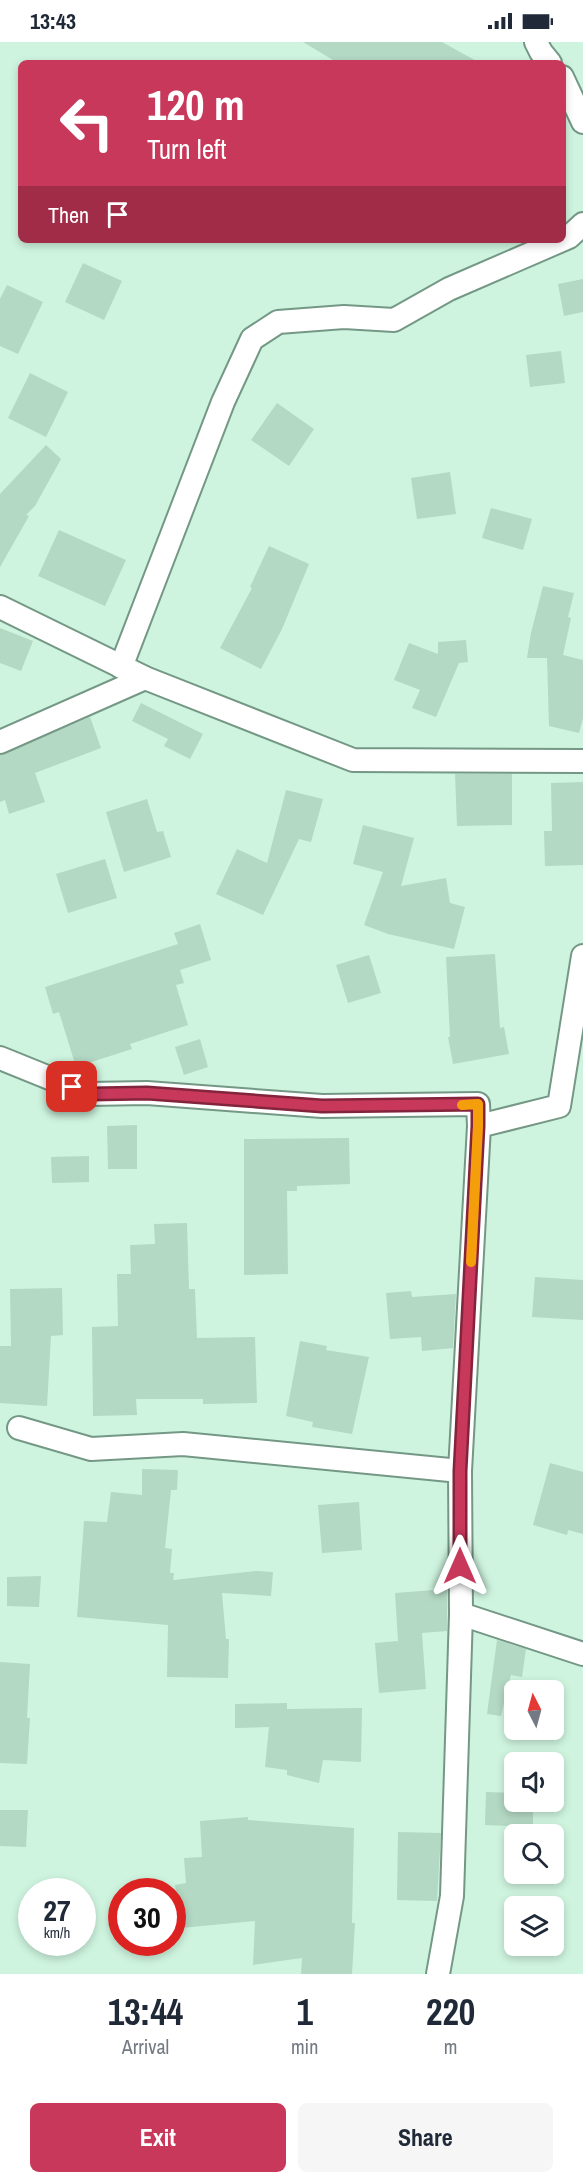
<!DOCTYPE html>
<style>
body{margin:0;font-family:"Archivo Narrow",sans-serif;background:#f6f6f7;color:#1f2937;height:100vh;display:flex;flex-direction:column;font-size:22px;white-space:nowrap}
*{box-sizing:border-box;margin:0}
p{font-size:20px;color:#747a83}
.icon{flex:none;width:33px;height:33px;fill:none;stroke:currentColor;stroke-width:2;stroke-linecap:round;stroke-linejoin:round}
.map{position:relative;height:1932px;overflow:hidden}
.details{display:flex;flex-direction:column;background:#fff;flex:1}
.details>*{flex:none}
.hud{position:absolute;left:18px;top:18px;width:548px;height:183px;border-radius:9px;box-shadow:0 3px 9px #0003;background:#c8385b;color:#fff;overflow:hidden}
.needle{width:39px;rotate:354deg}
.fabs{position:absolute;left:504px;top:1638px;display:grid;gap:12px}
.fabs a{display:grid;place-items:center;width:60px;height:60px;border-radius:9px;background:#fff;box-shadow:0 3px 9px #0003;font-size:30px}
.speed{position:absolute;left:18px;top:1836px;display:flex;gap:12px;font-size:30px;font-weight:700;text-align:center}
.speed>*{display:grid;place-content:center;width:78px;height:78px;border-radius:50%;background:#fff;box-shadow:0 3px 9px #0003;line-height:1}
.speed small{font-size:15px;font-weight:400}
.speed .limit{border:9px solid #d22;background:#fff;color:#111}
.pin{position:absolute;display:grid;place-items:center;width:51px;height:51px;color:#fff;margin:-26px;border-radius:12px;box-shadow:0 3px 9px #0006}
.me{position:absolute;width:66px;margin:-33px;rotate:0deg;stroke-linejoin:round;filter:drop-shadow(0 0 4px #0008)}
.turn{display:flex;align-items:center;gap:21px;height:126px;padding:0 30px;font-size:27px}
.turn .icon{width:78px;height:78px;stroke-width:2.5}
.turn b{display:block;font-size:42px;line-height:51px}
.then{display:flex;align-items:center;height:57px;padding:0 30px;background:#0003;gap:12px;font-size:22px}
.eta{display:flex;justify-content:space-evenly;align-items:center;height:102px;text-align:center}
.eta b{font-size:36px;font-weight:700;line-height:42px}
.primary-button{display:flex;gap:12px;margin-top:auto;padding:12px 30px}
.primary-button a{flex:1;height:69px;border-radius:9px;background:#c8385b;color:#fff;font-size:24px;font-weight:700;line-height:69px;text-align:center}
.primary-button a+a{background:#f6f6f7;color:#1f2937}
.status{display:flex;justify-content:space-between;align-items:center;height:42px;padding:0 30px;background:#fff;direction:ltr}
.status svg{height:16px;fill:currentColor}
.map>svg:first-child{display:block}
</style>
<div class="status"><b>13:43</b><svg viewBox="0 0 49 12"><path d="M0 12V9h3v3zM5 12V6h3v6zM10 12V3h3v9zM15 12V0h3v12zM26 1h20v11H26zM47 4h2v5h-2z"/></svg></div>
<div class="map">
<svg width="583" height="1932" viewBox="0 0 583 1932">
<rect width="100%" height="100%" fill="#cef4df"/>
<g fill="#b3d8c3">
<path d="M303,0H442L480,21H338Z"/>
<path d="M83,221L122,239L104,278L65,260Z"/>
<path d="M583,237V270L564,274L558,242Z"/>
<path d="M7,243L43,260L18,312L0,304V257Z"/>
<path d="M561,309L565,341L530,345L526,313Z"/>
<path d="M30,331L68,350L46,395L8,376Z"/>
<path d="M277,361L314,387L289,424L251,398Z"/>
<path d="M46,403L61,417L35,464L26,473L29,474L0,525V452Z"/>
<path d="M450,430L456,472L417,477L411,436Z"/>
<path d="M491,466L532,477L523,508L482,496Z"/>
<path d="M59,488L126,518L105,564L38,534Z"/>
<path d="M269,504L309,522L282,587L261,627L220,606L252,546L250,545Z"/>
<path d="M543,544L574,551L568,575L571,576L563,613L583,618V676L579,691L549,684L547,616H527L531,591Z"/>
<path d="M0,586L33,599L21,629L0,621Z"/>
<path d="M466,598L468,620L459,621L436,675L412,666L420,648L394,638L409,601L438,612V600Z"/>
<path d="M141,661L203,692L190,717L164,704L168,697L132,679Z"/>
<path d="M90,675L101,706L35,731L45,760L9,772L5,758L0,760V713Z"/>
<path d="M455,732H512V783L457,784Z"/>
<path d="M583,740V823L545,824L544,789H552L551,741Z"/>
<path d="M286,748L323,757L311,800L299,797L263,873L216,852L237,807L267,821Z"/>
<path d="M147,757L157,790L163,789L171,815L124,830L106,770Z"/>
<path d="M363,783L414,796L401,844L446,836L450,861L465,865L454,907L388,892L364,883L383,830L353,822Z"/>
<path d="M105,817L117,856L68,871L56,832Z"/>
<path d="M200,882L211,918L180,928L184,941L176,943L188,983L130,1002L132,1007L76,1025L59,970L53,972L45,945L178,902L174,891Z"/>
<path d="M495,912L500,986L504,985L509,1012L453,1022L448,995H450L446,915Z"/>
<path d="M369,913L381,951L348,961L336,923Z"/>
<path d="M200,997L208,1025L184,1033L175,1005Z"/>
<path d="M137,1083V1127H108L107,1084Z"/>
<path d="M349,1096L350,1142L297,1144V1149H287L288,1232L244,1233V1097Z"/>
<path d="M89,1114V1140L52,1141L51,1115Z"/>
<path d="M187,1181L189,1247H195L197,1296L255,1295L257,1361L203,1362V1357H136L137,1373L93,1374L92,1285L118,1284L117,1232H131L130,1203L155,1202L154,1182Z"/>
<path d="M535,1235L583,1238V1278L532,1275Z"/>
<path d="M62,1246L63,1293L51,1294L47,1364L0,1361V1304H11L10,1247Z"/>
<path d="M411,1249L412,1255L456,1252L453,1306L422,1309L421,1295L390,1297L386,1251Z"/>
<path d="M300,1299L327,1304L326,1308L369,1315L352,1392L312,1385L313,1380L286,1374Z"/>
<path d="M550,1421L583,1430V1492L568,1488L567,1493L533,1483Z"/>
<path d="M142,1427L178,1428L177,1448H171L165,1506L172,1507L170,1531H174L173,1538L257,1529L273,1530L271,1554L222,1551L226,1597H229L228,1636L167,1635L168,1583L77,1575L84,1479L107,1480L111,1450L142,1453Z"/>
<path d="M359,1460L362,1508L322,1511L318,1463Z"/>
<path d="M41,1534L39,1565L7,1564V1535Z"/>
<path d="M447,1547V1589L422,1591L426,1647L379,1651L375,1601L398,1599L395,1551Z"/>
<path d="M497,1598L526,1607L522,1635L511,1633L501,1674L487,1672Z"/>
<path d="M0,1620L30,1622L27,1676H30L27,1722L0,1721Z"/>
<path d="M287,1661V1667L362,1666L361,1720L323,1718L319,1741L287,1733V1728L265,1725L269,1685L235,1686V1662Z"/>
<path d="M486,1750L514,1751V1760H533V1785L485,1783Z"/>
<path d="M0,1768H28L26,1805L0,1804Z"/>
<path d="M248,1775V1778L354,1786L352,1881H355L352,1932H301L302,1916L253,1923L255,1879L181,1886L175,1843L186,1841L184,1816L202,1815L200,1779Z"/>
<path d="M398,1790L441,1791L437,1859L397,1858Z"/>
</g>
<g fill="none" stroke-linecap="round" stroke-linejoin="round">
<defs>
<g id="street">
<path d="M536,0L541,10L550,21"/>
<path d="M562,35L583,80"/>
<path d="M0,565L145,636L353,718L583,719"/>
<path d="M121,625L223,360L252,297L278,280L344,275L394,278L449,247L569,195L583,182"/>
<path d="M0,700L145,636"/>
<path d="M0,1016L89,1052L147,1051L322,1064L478,1062L479,1084L460,1429L461,1572L452,1854L438,1932"/>
<path d="M479,1084L559,1064L583,914"/>
<path d="M19,1386L91,1407L183,1402L460,1429"/>
<path d="M461,1572L583,1612"/>
</g>
</defs>
<use href="#street" stroke="#749885" stroke-width="26"/>
<use href="#street" stroke="#fff" stroke-width="22"/>
</g>
<g fill="none" stroke-linecap="round" stroke-linejoin="round">
<defs>
<path id="route" d="M72,1045L90,1052L147,1051L322,1064L478,1062V1084L460,1429V1524"/>
</defs>
<use href="#route" stroke="#82243b" stroke-width="15"/>
<use href="#route" stroke="#c8385b" stroke-width="10"/>
<path stroke="#f59e0b" stroke-width="10" d="M462,1063L478,1062V1084L471,1220"/>
</g>
</svg>
<div class="fabs">
<a><svg class="needle" viewBox="-14 -14 28 28"><path d="M0-13l5 13h-10z" fill="#e53935"/><path d="M0 13l5-13h-10z" fill="#747a83"/></svg></a>
<a><svg class="icon" aria-label="sound" viewBox="0 0 24 24"><path d="M4 9h4l5-4v14l-5-4H4zM17 9q2 3 0 6"/></svg></a>
<a><svg class="icon" aria-label="search" viewBox="0 0 24 24"><circle cx="10" cy="10" r="6"/><path d="M15 15l6 6"/></svg></a>
<a><svg class="icon" aria-label="layers" viewBox="0 0 24 24"><path d="M12 4l9 5-9 5-9-5zM3 14l9 5 9-5"/></svg></a>
</div>
<div class="speed"><div>27<small>km/h</small></div><div class="limit">30</div></div>
<div class="pin" style="left:72px;top:1045px;background:#d93025"><svg class="icon" aria-label="arrive" viewBox="0 0 24 24"><path d="M6 21V4h12l-3 4 3 4H6"/></svg></div>
<svg class="me" style="left:460px;top:1524px" viewBox="-20 -20 40 40"><path d="M0-17L14 15 0 8-14 15z" fill="#c8385b" stroke="#fff" stroke-width="4"/></svg>
<div class="hud">
<div class="turn"><svg class="icon" aria-label="left" viewBox="0 0 24 24"><path d="M17 20v-9H6M10 6l-5 5 5 5"/></svg><div><b>120 m</b>Turn left</div></div>
<div class="then">Then<svg class="icon" aria-label="arrive" viewBox="0 0 24 24"><path d="M6 21V4h12l-3 4 3 4H6"/></svg></div>
</div>
</div>
<section class="details">
<div class="eta">
<div><b>13:44</b><p>Arrival</p></div>
<div><b>1</b><p>min</p></div>
<div><b>220</b><p>m</p></div>
</div>
<div class="primary-button"><a>Exit</a><a>Share</a></div>
</section>
